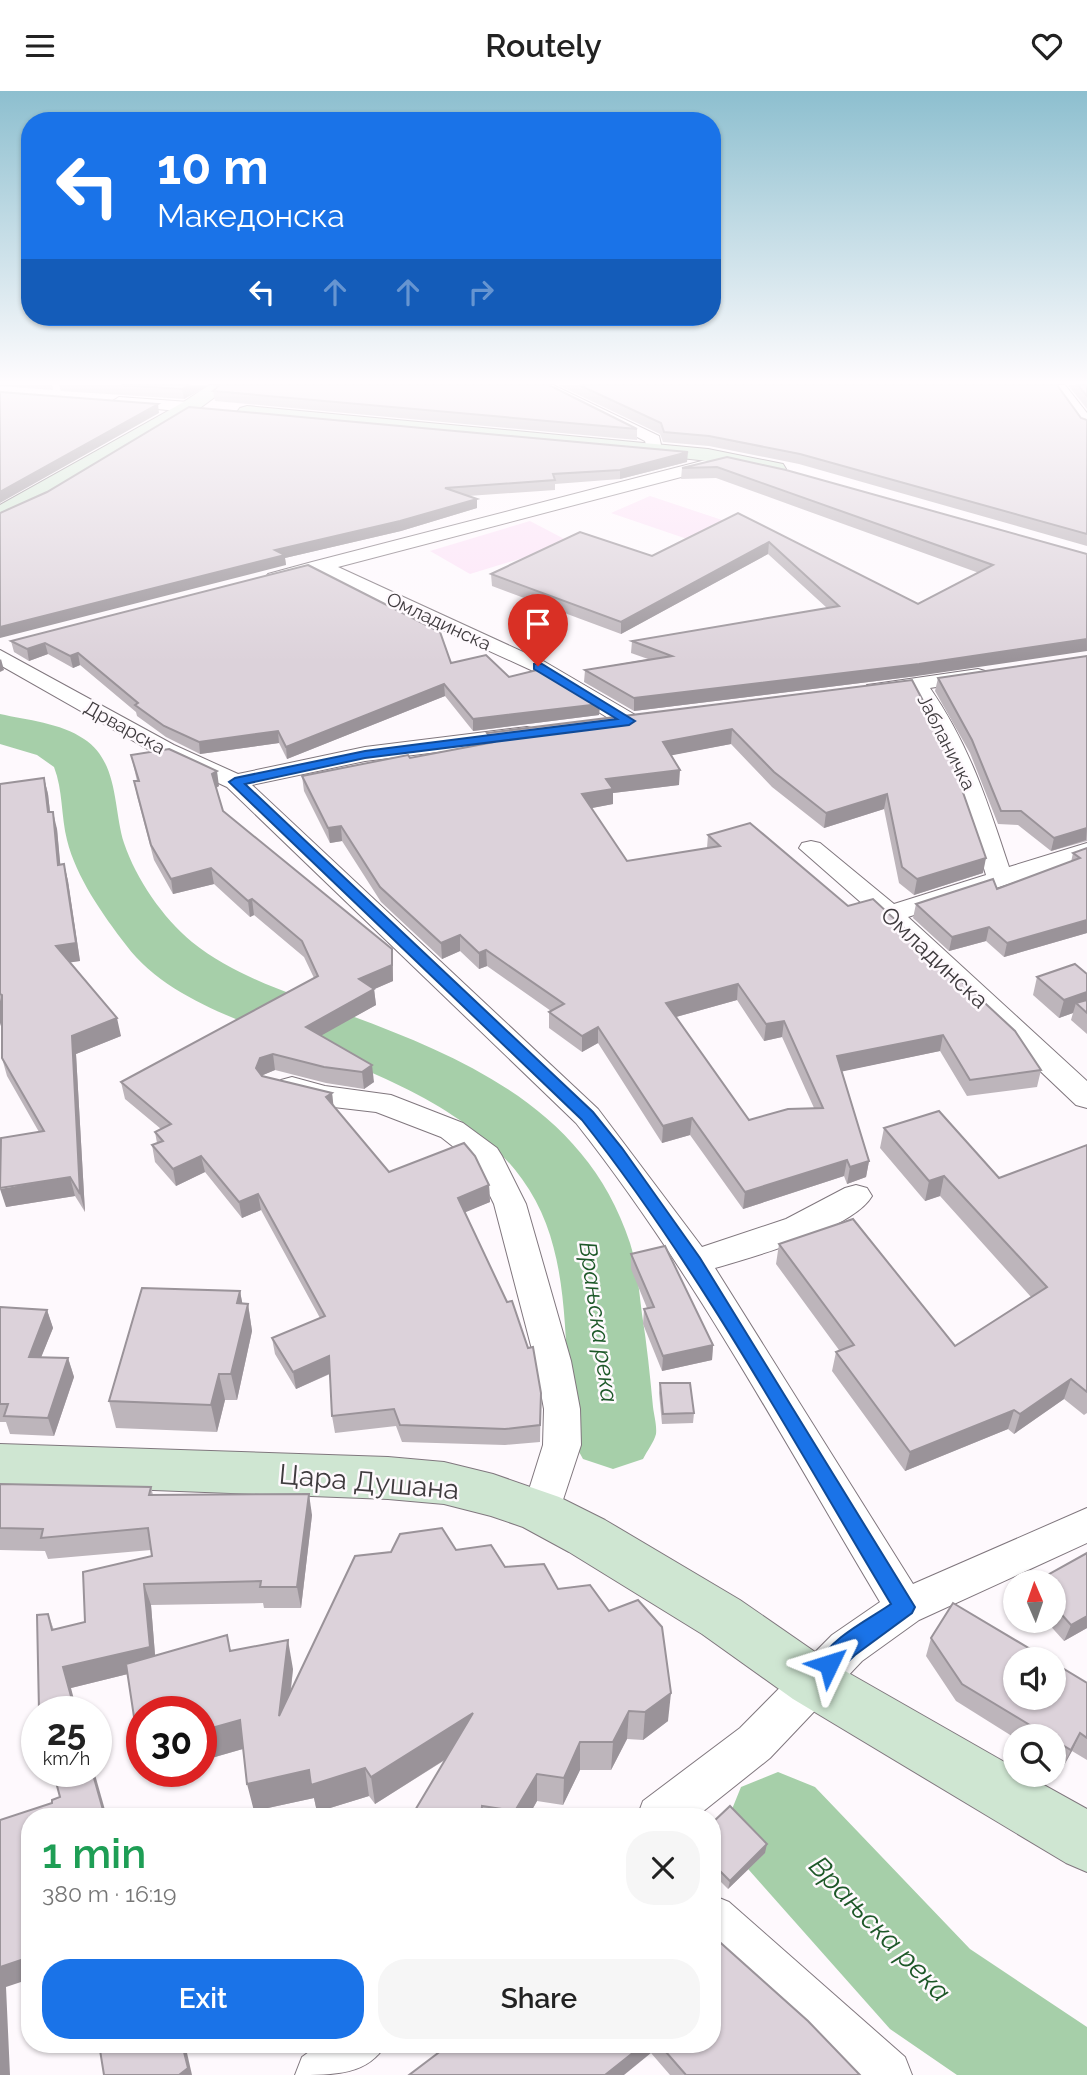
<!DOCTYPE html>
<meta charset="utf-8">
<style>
body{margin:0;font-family:Raleway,sans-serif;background:#f6f6f6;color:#222;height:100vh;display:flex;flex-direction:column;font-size:26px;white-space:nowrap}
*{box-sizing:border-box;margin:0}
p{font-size:23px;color:#767676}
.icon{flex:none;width:38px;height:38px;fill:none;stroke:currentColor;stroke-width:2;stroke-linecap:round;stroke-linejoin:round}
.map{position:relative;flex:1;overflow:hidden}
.drawer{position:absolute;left:21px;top:1717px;width:700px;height:245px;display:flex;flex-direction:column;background:#fff;border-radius:28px;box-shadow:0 2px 5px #0004}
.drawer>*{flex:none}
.guide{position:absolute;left:21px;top:21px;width:700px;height:214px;border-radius:28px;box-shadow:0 2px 5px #0004;background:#1a73e8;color:#fff;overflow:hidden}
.needle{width:46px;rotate:358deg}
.buttons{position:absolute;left:1003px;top:1479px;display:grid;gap:14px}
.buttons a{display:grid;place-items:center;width:63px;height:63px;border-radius:50%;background:#fff;box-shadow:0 2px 5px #0004;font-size:35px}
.speed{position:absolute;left:21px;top:1605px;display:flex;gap:14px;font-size:35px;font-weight:700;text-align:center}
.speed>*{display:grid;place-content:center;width:91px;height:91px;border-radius:50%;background:#fff;box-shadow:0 2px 5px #0004;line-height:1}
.speed small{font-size:18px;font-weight:400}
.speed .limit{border:10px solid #d22;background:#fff;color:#111}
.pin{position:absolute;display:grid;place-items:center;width:60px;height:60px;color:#fff;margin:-72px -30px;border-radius:50% 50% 50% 0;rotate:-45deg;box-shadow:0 0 7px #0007}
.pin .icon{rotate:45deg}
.me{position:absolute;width:77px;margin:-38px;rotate:49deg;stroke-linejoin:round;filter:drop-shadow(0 0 5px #0008)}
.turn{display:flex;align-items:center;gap:24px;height:147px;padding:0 21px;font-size:32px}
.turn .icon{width:91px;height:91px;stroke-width:2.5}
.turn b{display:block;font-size:49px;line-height:60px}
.lanes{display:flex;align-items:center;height:66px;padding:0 21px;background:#0003;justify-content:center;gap:35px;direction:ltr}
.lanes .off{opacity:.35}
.round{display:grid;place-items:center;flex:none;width:74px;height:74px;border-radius:28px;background:#f6f6f6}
.headline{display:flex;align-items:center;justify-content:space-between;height:119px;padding:0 21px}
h1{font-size:42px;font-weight:600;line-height:52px;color:#1e9e55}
.button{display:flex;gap:14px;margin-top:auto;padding:14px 21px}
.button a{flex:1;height:80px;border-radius:28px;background:#1a73e8;color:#fff;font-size:28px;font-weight:600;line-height:80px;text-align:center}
.button a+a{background:#f6f6f6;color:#222}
header{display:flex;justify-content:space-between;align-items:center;height:91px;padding:0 21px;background:#fff;font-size:32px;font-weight:600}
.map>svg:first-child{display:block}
</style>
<header><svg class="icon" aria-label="menu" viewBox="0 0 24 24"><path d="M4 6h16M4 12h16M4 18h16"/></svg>Routely<svg class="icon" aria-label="heart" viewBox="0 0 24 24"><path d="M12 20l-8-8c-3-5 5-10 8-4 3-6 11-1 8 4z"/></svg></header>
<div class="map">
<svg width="1087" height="1984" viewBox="0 0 1087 1984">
<rect width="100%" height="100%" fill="#fef9fd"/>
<g fill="#fce3f7">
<path d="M650,405L728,431L690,449L611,422Z"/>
<path d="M530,430L572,452L470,483L430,460Z"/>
</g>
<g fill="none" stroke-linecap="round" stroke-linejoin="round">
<g fill="#a6cfa9" fill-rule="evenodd">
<path d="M0,623C27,629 61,632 84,648C119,671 113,717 124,752C136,788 163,827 192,851C236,886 289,902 341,921C463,966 586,1017 630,1152C637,1174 639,1200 642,1223C647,1254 650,1285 653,1316C654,1324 657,1335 656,1343C654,1351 647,1360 643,1368L613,1378L583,1368C579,1360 573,1352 571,1344C566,1327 569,1304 568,1286C564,1218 564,1145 522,1088C469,1014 361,976 279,945C225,924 162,902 126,854C103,824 76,786 67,749C61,725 63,699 54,676L37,664L0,653Z"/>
<path d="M778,1681L815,1696L970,1858L1087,1936V1984H957L890,1938L741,1770L726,1733L741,1696Z"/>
</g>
<defs>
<g id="street">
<path d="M534,294H553L659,345L662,358L654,363L648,361L645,350Z"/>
<path d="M1050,294H1065L1087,322V338L1081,336Z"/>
<path d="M119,306L189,311L197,316L189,321L114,314L111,311Z"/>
<path d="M721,365L729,370L727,374L338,476L545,571L637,625L640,630L637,635H621L531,579L318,482L275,493L265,487L268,483L312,471Z"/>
<path d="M0,559L174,654L238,683L365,656L527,636L535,638L538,643L535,648L527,650L365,670L252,694L598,1018L702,1156L786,1128L845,1097L856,1094L867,1097L872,1105C853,1138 753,1166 715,1177L913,1493L1087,1417V1452L919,1529L862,1570L770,1667L696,1726H637L643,1710L740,1637L832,1544L880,1511C783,1349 693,1180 576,1032L227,696L158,664L0,574Z"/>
<path d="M978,578L985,580L989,584L985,588L930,597C970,655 987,710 1009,776L1087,752V767L908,826L1087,990V1017L1076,1014L881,829L799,757L802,752L811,750L820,752L894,813L986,784C966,718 949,658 910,600L875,605L867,604L864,599L867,594L875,593Z"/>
<path d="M292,986L325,995L391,1004L463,1032L497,1057L502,1065L526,1113L571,1270L580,1318L581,1354L555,1433L541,1438L527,1433L522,1421L543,1354L544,1318L535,1270L494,1113L474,1072L441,1046L376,1021L325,1015L281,1003L277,996L281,989Z"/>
<path d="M712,1804L729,1811L905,1966L912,1984H849L712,1860Z"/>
<path d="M320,1953H386C368,1984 335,1984 295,1984L302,1966Z"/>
</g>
<g id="secondary">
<path d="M209,294H231L196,320L8,429L0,431V414L182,312Z"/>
<path d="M247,315L708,358L783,373L786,378L783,383L775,385L708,370L654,364L240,325L237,321L240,317Z"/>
<path d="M0,1353L388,1366L444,1371L493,1383L559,1406L605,1429L740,1509L831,1572L1015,1677V1684H1026L1087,1718V1781L1066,1772L793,1608L702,1543L569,1461L523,1436L491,1425L444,1413L388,1408L0,1393Z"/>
</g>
</defs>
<use href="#street" stroke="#80777e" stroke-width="2"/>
<use href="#secondary" stroke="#80777e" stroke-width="2"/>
<use href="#street" fill="#fff" fill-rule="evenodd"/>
<use href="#secondary" fill="#cfe6d2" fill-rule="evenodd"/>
</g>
<g fill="#bdb5bb" fill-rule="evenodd">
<path d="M0,294H52L53,299L0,295Z"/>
<path d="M59,294H210L184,308L61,300Z"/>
<path d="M211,294H549L637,338V349L215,310L213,300L217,296Z"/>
<path d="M558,294H1057L1081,327L1087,329V455L799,373L709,355L663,351L660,343Z"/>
<path d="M1068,294H1087V318Z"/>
<path d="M727,366L1087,463L917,585L634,620L584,591L585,579L648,568L631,562L632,550L827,517L768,463L621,543L492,495L491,483L652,465L738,422L918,513L979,482L716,387L681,388L682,377Z"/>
<path d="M687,371L620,388L555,393V399L468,405L477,408V417L401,440L285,467L286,474L0,422Z"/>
<path d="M11,550L451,572L509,586L600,613L599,624L473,640L445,605L287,668L279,652L200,663L166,646L137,625L136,621L80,574L73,577L48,563L29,570L14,561Z"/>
<path d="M1087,565V750L1051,760L1018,734L998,733L970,662L935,600L938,587Z"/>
<path d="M912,589L983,782L914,804L899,792L884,718L824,737L772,696L731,653L671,664L679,694L613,702V713L591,717L627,770L707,757L708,744L1041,979L1037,996L967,1005L940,960L842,980L869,1070L866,1086L847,1093L844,1085L743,1118L690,1044L662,1052L598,952L582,961L549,937V921L551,920L487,875L479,878L460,860L442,868L381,811L342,750L330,752L304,700L302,685L410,667L487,652V642ZM737,909L764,950L782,946L814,1017L749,1029L676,926Z"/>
<path d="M131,664L219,695L216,697L223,720L393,874V890L374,898L376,914L321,944L374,991L364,998L326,992L275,979L263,984L262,985L332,1002L333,1014L389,1081L489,1094L490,1111L464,1121L541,1302L540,1351L505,1354L402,1351L396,1335L335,1342L332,1325L330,1283L296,1298L275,1263L272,1247L320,1227L261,1119L242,1127L205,1081L176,1095L155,1071L152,1054L157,1052L155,1041L161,1038L125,1008L121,991L314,887L304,866L254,824L250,826L214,793L173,803L154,769L137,705L134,690H137Z"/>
<path d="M44,687L48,703L50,721L57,738L60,773H64L68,790L80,870L70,871L121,945L76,963L85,1121L75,1105L6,1116L39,1041L7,985L2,967V927L0,935V693Z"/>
<path d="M1087,757V842L1004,866L986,850L949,860L913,827L916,813L997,798L1071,771L1073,762Z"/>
<path d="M1087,883V943L1071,929L1073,922L1059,927L1033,904L1037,886Z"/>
<path d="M884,1037L999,1087L1087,1054V1322L1084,1324L1064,1308L1014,1343L1008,1338L905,1380L832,1280L836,1261L839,1259L776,1173L779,1153L955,1255L1031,1206L940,1105L925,1110L880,1057Z"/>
<path d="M631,1163L713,1254L712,1269L662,1280L643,1233L644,1218L647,1217L631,1178Z"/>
<path d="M240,1200L242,1212L248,1213L252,1240L237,1309H225L217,1341L116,1337L109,1310Z"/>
<path d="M0,1216L47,1219L53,1237L41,1266L68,1267L74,1286L54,1345L10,1343L6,1331H0Z"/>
<path d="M660,1292L694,1322L693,1332L662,1333L659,1302Z"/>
<path d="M0,1393L151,1396L153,1404L312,1424L301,1517H264L263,1512L151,1514L155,1564L231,1560L293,1578L291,1599L456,1459L505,1476L558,1498L668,1630L643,1649L627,1648L611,1679H580L563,1714L537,1710L528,1726H411L445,1669L375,1713L369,1705L317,1721L314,1707L254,1720L243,1658L201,1670V1620H142V1668L139,1659L128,1583L71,1597L48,1523L54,1539L85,1531L152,1465L151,1459L48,1468L45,1460L0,1459Z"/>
<path d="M1054,1491L1087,1537L1064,1550L1046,1530H1054Z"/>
<path d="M931,1547L1087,1592V1669L1072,1660L1063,1676L1054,1670V1645H1015V1647L956,1610L926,1565Z"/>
<path d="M712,1732L765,1762L728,1798L712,1782Z"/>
<path d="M713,1845L860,1984H670L651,1962L450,1953H712Z"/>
</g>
<g fill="#9a9399">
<path d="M190,294H210L184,308L182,298Z"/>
<path d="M158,313L159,322L0,412V401Z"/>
<path d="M688,361L687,371L620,388V379Z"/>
<path d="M477,408V417L401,440L285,467L286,474L0,547V536L275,459Z"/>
<path d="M769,451L768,463L621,543V531Z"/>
<path d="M1087,548V560L917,585L634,620V607Z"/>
<path d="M45,552L48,563L29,570L27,558Z"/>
<path d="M78,562L80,574L73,577L70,565Z"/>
<path d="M1,568L4,579L0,581V569Z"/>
<path d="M444,593L445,605L287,668L286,656Z"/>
<path d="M600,613L599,624L473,640V628Z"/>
<path d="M732,638L731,653L663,666V651Z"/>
<path d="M278,640L279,652L200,663L199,651Z"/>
<path d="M680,679L679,694L613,702V713L582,719V703L606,688Z"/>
<path d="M217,680L219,695L214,698L212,683Z"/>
<path d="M44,687L48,703L52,738L48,721Z"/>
<path d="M887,703L884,718L824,737L826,722Z"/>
<path d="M53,721L57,738L62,791L58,774Z"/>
<path d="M341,735L342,750L330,752L328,737Z"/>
<path d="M1087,737L1086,749L1051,760L1054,747Z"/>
<path d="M986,767L983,782L914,804L917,788Z"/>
<path d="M64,773L68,790L80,870L60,873L56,855Z"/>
<path d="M211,777L214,793L173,803L171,788Z"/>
<path d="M252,808L254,824L250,826L248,810Z"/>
<path d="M1087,829V842L1004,866L1007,852Z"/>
<path d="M989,836L986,850L949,860L952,846Z"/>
<path d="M460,844V860L442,868L441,852Z"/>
<path d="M392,858L393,890L361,904L359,888Z"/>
<path d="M486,859L487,875L479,878V862Z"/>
<path d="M738,893L737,909L665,929L666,912Z"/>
<path d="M374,898L376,914L308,952L306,936Z"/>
<path d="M1087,901V918L1076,912L1073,922L1059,927L1064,909Z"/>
<path d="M0,907L4,921L0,935Z"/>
<path d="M117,927L121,945L76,963L85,1121L80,1103L72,945Z"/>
<path d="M784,930L782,946L764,950L766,933Z"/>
<path d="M598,936V952L582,961V945Z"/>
<path d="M943,944L940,960L835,982L837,965Z"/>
<path d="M273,963L275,979L263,984L259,993L256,977L260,967Z"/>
<path d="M372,974L374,991L364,998L362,981Z"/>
<path d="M332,1002L334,1019L326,1006Z"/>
<path d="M692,1027L690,1044L662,1052L663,1035Z"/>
<path d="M201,1065L205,1081L176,1095L173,1078Z"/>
<path d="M847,1069L844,1085L743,1118L745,1101Z"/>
<path d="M869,1070L866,1086L847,1093L850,1076Z"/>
<path d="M944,1085L940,1105L925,1110L929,1090Z"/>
<path d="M70,1086L75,1105L6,1116L0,1098Z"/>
<path d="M489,1094L490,1111L459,1124L458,1107Z"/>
<path d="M258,1103L261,1119L242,1127L239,1111Z"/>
<path d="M240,1200L245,1226L248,1213L252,1240L237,1309L231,1283L237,1212Z"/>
<path d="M47,1219L53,1237L34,1284L29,1266Z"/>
<path d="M713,1254L712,1269L662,1280L663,1265Z"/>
<path d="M329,1265L331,1282L296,1298L293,1281Z"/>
<path d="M68,1267L74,1286L54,1345L48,1327Z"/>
<path d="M219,1283L225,1309L217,1341L211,1314Z"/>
<path d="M1071,1288L1064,1308L1014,1343L1020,1323Z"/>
<path d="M1014,1319L1008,1338L905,1380L910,1361Z"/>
<path d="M309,1403L312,1424L301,1517L297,1496Z"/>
<path d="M144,1493L151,1514L156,1576L71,1597L77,1620H75L63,1576Z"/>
<path d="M1087,1525V1537L1064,1550L1071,1534Z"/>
<path d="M288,1549L293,1578L284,1653L279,1625Z"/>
<path d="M671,1602L668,1630L643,1649L645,1621Z"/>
<path d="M629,1620L627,1648L611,1679L613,1651Z"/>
<path d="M473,1622L474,1650L375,1713L371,1686Z"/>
<path d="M240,1629L246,1657L201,1670V1640Z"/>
<path d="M1080,1642L1072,1660L1063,1676L1071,1659Z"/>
<path d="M580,1651V1679L563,1714L564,1687Z"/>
<path d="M365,1677L369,1705L317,1721L314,1707L254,1720L247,1693L309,1679Z"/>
<path d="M92,1680H94L107,1726H105Z"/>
<path d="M146,1680H169L148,1686Z"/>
<path d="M537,1683V1710L528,1726H515V1720Z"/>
<path d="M767,1753L765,1762L728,1798L730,1790Z"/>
<path d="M30,1866V1888L6,1896L10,1984H0V1876Z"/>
<path d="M182,1953H185L192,1984H179Z"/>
<path d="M644,1953H652L651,1962L624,1984H605Z"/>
</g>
<g fill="#dcd2da" stroke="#9a9399" stroke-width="2" fill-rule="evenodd">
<path d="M121,294H190L182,298Z"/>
<path d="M220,294H549L637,338L213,300Z"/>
<path d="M579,294H1057L1081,327L1087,329V443L800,363L709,345L664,341L661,332Z"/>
<path d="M1078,294H1087V305Z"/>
<path d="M0,301L158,313L0,401Z"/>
<path d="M189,316L688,361L620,379L553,383L555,389L445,397L477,408L400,430L275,459L285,464L0,536V422L47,401Z"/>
<path d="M727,366L786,379L1087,463V548L919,573L634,607L585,579L672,565L632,550L839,515L769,451L621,531L491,483L580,441L652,465L738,422L918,513L993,474L717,376L682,377Z"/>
<path d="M308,474L440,541L451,572L486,564L509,586L541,578L600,613L473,628L444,593L286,656L278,640L199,651L164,635L135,614L138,612L78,562L70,565L45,552L27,558L11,550Z"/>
<path d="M1087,565V737L1054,747L1021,720H1001L972,649L938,587Z"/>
<path d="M912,589L946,653L986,767L917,788L902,776L887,703L826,722L774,681L732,638L663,651L680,679L606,688L613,698L582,703L627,770L720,755L708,744L750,732L848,815L873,808L1015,940L1041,979L970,989L943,944L837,965L869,1070L850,1076L847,1069L745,1101L692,1027L663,1035L598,936L582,945L549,921L564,913L486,859L479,862L460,844L441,852L380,796L341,735L328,737L302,685L408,664L410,667L494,651L487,642ZM738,893L766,933L784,930L823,1017L788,1018L749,1029L666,912Z"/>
<path d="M169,658L217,680L212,683L223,720L392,858V874L359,888L374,898L306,936L372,974L362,981L324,976L273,963L260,967L256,977L262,985L332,1002L326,1006L389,1081L464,1052L475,1065L489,1094L458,1107L507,1211L512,1210L528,1257L533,1256L541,1302L540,1334L505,1338L400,1334L394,1318L332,1325L329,1265L293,1281L272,1247L325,1225L258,1103L239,1111L201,1065L173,1078L152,1054L163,1050L155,1041L171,1033L121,991L318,885L302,850L252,808L248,810L211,777L171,788L151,754L134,690H139L131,664Z"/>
<path d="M44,687L48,721H53L58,774L64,773L76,852L56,855L117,927L72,945L80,1103L70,1086L0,1097L1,1047L44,1040L2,967V904L0,903V693Z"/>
<path d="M1087,757V829L1007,852L989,836L952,846L916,813L993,788L997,798L1080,767L1073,762Z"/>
<path d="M1075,873L1087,883V901L1064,909L1037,886Z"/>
<path d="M1087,909V922L1076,912Z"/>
<path d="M939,1020L999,1087L1087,1054V1301L1071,1288L1020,1323L1014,1319L910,1361L836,1261L854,1254L779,1153L853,1128L955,1255L1047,1196L944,1085L929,1090L884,1037Z"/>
<path d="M665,1155L713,1254L663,1265L644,1218L654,1216L631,1163Z"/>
<path d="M142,1197L240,1200L237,1212L248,1213L231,1283H219L211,1314L109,1310Z"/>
<path d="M0,1216L47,1219L29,1266L68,1267L48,1327L4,1325L8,1313H0Z"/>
<path d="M660,1292H690L694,1322L663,1323Z"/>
<path d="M0,1393L151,1396L149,1404L309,1403L297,1496H260L261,1490L144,1493L150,1556L63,1576L75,1620H39L37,1524L48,1523L52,1539L85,1531L83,1481L152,1465L148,1437L41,1447L43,1438L0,1437Z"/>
<path d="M442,1437L456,1459L491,1454L505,1476L544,1473L558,1498L590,1494L609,1520L638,1509L662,1536L671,1602L645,1621L629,1620L613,1651H580L564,1687L537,1683L515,1720L482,1715L481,1726H411L473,1622L371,1686L365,1677L311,1694L309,1679L247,1693L240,1629L201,1640V1620H142V1658L139,1659L126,1573L227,1544L230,1560L288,1549L279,1625L355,1465L391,1461L400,1443Z"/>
<path d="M1087,1462V1525L1071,1534L1054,1515V1491H1035Z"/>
<path d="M953,1512L1047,1568H1015V1606H1054V1572L1087,1592V1647L1080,1642L1071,1659L1054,1649V1645H1048L962,1593L931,1547Z"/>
<path d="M53,1680H92L105,1726H30V1866L0,1876V1729L52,1712V1709L60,1706Z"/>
<path d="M730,1715L767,1753L730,1790L712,1772V1732Z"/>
<path d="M712,1825L713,1845L808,1930L860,1984H686L659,1953H712Z"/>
<path d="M99,1953H182L188,1977L179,1984H104Z"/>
<path d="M450,1953H644L605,1984H409Z"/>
</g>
<linearGradient id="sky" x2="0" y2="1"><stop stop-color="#8dbfcf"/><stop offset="0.51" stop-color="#fffcfe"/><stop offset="1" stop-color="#fffcfe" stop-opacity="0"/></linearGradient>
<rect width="1087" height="571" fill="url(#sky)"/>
<path fill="#1a73e8" stroke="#114b97" stroke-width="2" d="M534,573H542L635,630L629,634L365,667L245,693L593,1021L622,1057L700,1167L915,1516L912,1522L855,1564L837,1581L829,1584L821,1581L818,1573C830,1547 868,1529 891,1513C793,1350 700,1178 582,1029L229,691L235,687L365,660L617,628L534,578Z"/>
<g text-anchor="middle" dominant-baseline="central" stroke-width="5" stroke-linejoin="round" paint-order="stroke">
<g font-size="19" fill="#3f3b3e" stroke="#fef9fd">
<text transform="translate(439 530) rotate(25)">Омладинска</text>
<text transform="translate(125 636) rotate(29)">Дрварска</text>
<text transform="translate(947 651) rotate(63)">Јабланичка</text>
</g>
<g font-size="23" fill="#3f3b3e" stroke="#fef9fd">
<text transform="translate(935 866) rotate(43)">Омладинска</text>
</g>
<g font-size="24" font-style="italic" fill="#1d5828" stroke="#fef9fd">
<text transform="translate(599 1231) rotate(82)">Врањска река</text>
</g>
<g font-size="28" fill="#3f3b3e" stroke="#fef9fd">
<text transform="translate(369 1391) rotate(5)">Цара Душана</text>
</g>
<g font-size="28" font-style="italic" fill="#1d5828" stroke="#fef9fd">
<text transform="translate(880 1838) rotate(46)">Врањска река</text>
</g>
</g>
</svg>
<div class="buttons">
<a><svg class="needle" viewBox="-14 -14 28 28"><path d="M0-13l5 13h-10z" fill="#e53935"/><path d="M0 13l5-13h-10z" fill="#767676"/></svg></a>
<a><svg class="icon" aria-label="sound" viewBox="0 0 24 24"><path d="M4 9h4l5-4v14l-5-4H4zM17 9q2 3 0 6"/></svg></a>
<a><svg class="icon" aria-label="search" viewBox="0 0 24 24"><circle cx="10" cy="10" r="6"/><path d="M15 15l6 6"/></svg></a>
</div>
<div class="speed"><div>25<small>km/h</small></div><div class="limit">30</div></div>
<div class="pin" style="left:538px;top:575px;background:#d93025"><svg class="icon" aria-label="arrive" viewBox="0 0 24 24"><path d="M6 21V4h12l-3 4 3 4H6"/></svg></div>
<svg class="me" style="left:829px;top:1573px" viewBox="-20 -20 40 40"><path d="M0-17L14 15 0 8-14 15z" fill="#1a73e8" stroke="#fff" stroke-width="4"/></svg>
<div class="guide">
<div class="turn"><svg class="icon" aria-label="left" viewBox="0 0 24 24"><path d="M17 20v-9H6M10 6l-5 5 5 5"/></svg><div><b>10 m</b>Македонска</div></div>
<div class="lanes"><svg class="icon" aria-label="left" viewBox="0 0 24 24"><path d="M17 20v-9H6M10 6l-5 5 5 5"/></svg><svg class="icon off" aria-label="ahead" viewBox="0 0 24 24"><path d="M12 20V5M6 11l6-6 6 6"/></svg><svg class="icon off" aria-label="ahead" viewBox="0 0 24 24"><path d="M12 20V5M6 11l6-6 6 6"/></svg><svg class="icon off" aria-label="right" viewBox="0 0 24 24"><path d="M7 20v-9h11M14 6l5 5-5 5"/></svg></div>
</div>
<section class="drawer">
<div class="headline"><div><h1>1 min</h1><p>380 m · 16:19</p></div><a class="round"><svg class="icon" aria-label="close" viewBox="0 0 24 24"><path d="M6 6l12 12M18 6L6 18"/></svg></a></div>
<div class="button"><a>Exit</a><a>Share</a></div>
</section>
</div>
